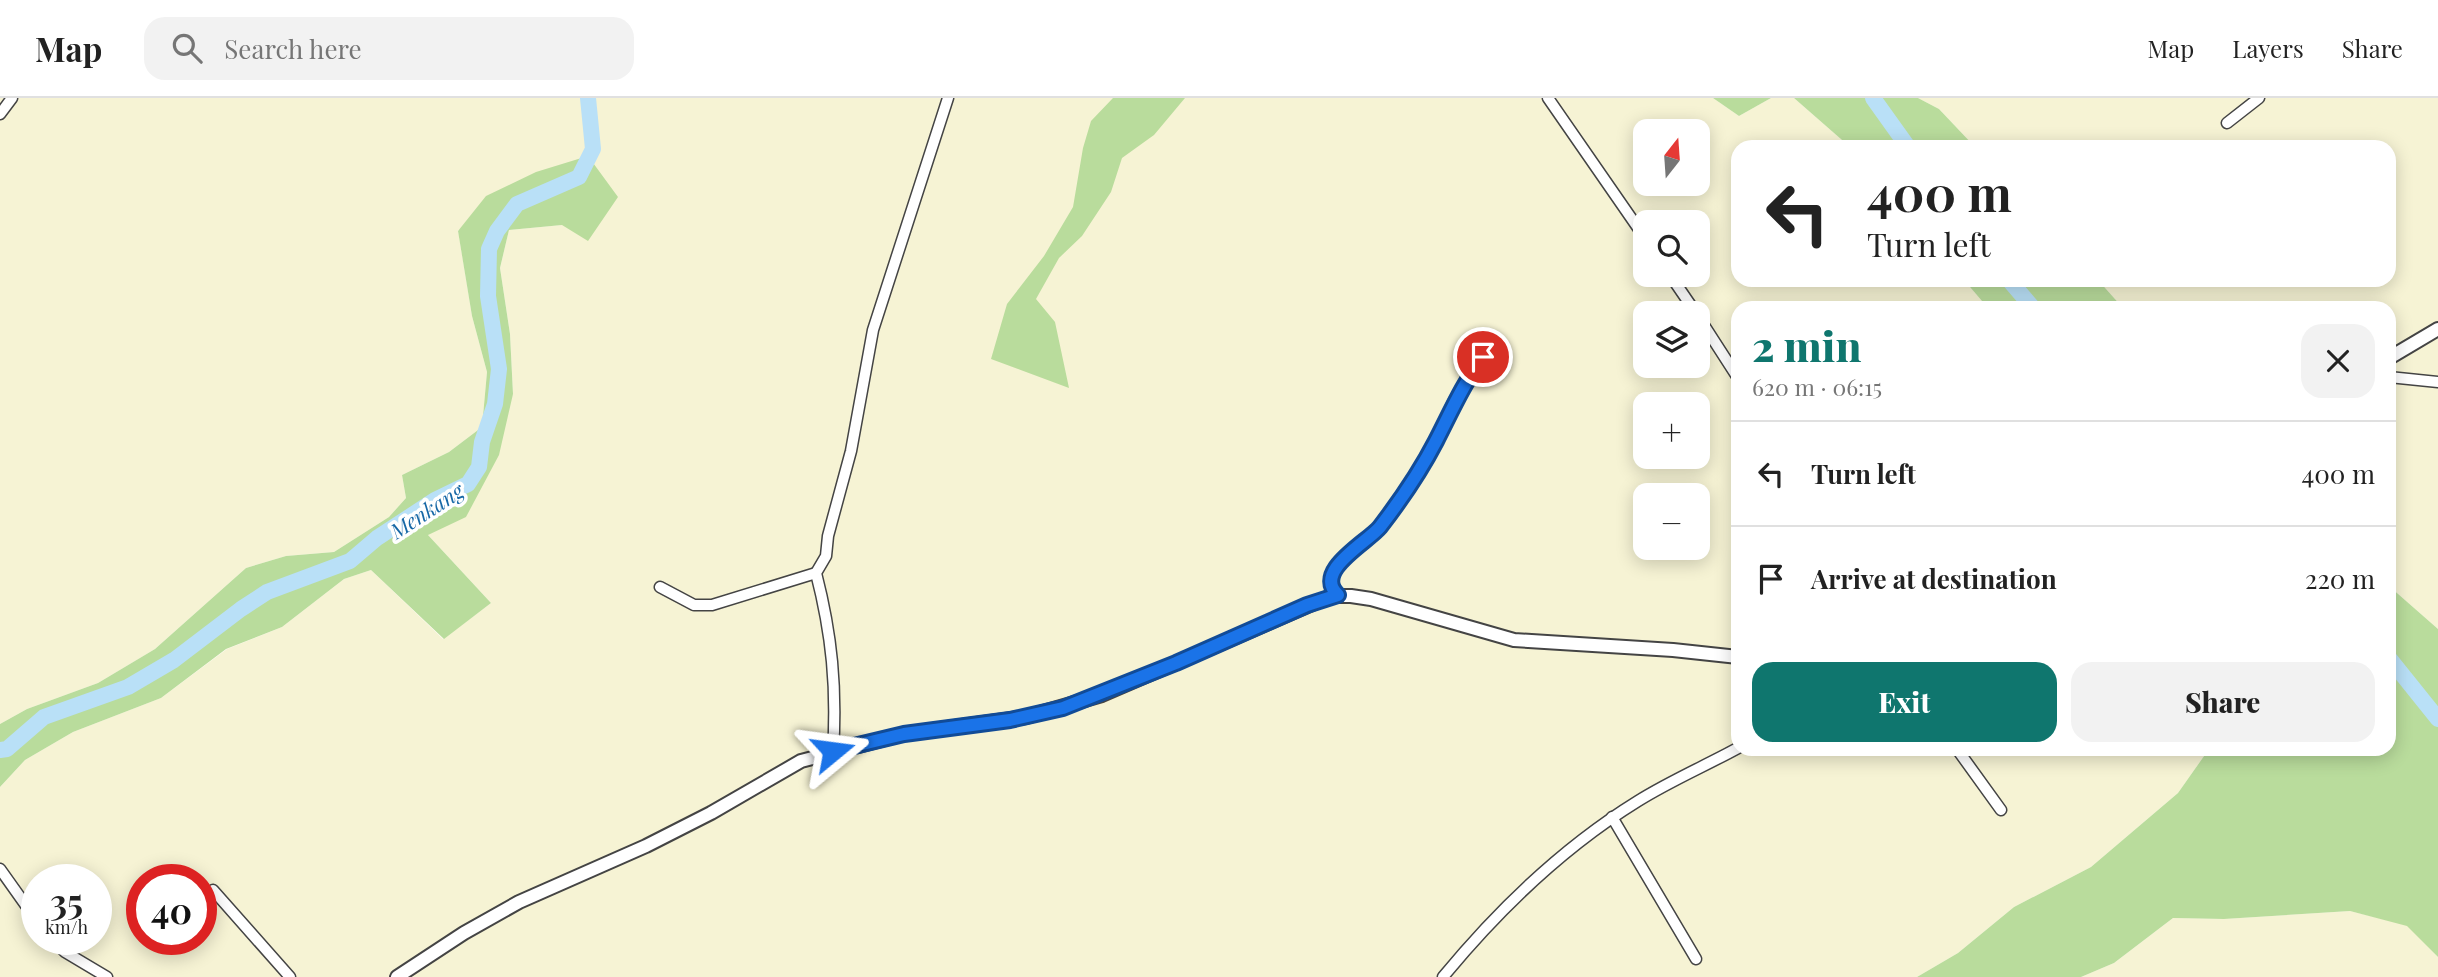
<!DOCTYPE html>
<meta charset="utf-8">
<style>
body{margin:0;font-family:"Playfair Display",serif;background:#f2f2f2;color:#222;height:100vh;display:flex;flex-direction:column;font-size:26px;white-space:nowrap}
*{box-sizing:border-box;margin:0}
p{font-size:23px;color:#767676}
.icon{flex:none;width:38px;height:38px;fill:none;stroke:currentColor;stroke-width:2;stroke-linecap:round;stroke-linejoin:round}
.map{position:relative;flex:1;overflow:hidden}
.details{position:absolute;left:1731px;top:203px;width:665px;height:455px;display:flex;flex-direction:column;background:#fff;border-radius:21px;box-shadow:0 4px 18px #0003}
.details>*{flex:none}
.top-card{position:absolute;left:1731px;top:42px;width:665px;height:147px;border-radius:21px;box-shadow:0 4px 18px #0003;background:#fff;color:#222;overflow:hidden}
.needle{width:46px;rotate:17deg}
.controls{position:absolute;left:1633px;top:21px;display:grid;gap:14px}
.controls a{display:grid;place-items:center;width:77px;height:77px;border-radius:14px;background:#fff;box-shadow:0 4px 18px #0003;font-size:35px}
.speed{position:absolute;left:21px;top:766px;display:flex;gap:14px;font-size:35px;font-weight:700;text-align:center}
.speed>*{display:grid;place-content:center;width:91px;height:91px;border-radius:50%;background:#fff;box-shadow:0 4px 18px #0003;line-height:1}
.speed small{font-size:18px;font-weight:400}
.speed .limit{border:10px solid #d22;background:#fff;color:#111}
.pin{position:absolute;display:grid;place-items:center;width:60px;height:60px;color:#fff;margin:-30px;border:4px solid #fff;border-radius:50%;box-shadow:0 2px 7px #0007}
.me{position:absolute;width:77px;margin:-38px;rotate:74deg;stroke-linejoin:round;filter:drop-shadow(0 0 5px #0008)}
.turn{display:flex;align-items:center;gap:24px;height:147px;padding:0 21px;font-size:32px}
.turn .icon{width:91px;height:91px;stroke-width:2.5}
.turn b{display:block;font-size:49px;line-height:60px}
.round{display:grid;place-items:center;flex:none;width:74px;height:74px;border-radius:21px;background:#f2f2f2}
.overview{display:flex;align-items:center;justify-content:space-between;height:119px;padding:0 21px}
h1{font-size:42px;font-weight:800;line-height:52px;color:#0f766e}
.cta{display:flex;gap:14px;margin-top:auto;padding:14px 21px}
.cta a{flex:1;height:80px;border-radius:21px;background:#0f766e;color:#fff;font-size:28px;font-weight:800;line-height:80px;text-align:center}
.cta a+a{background:#f2f2f2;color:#222}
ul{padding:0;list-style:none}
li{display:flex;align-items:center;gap:21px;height:105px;padding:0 21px;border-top:2px solid #e0e0e0}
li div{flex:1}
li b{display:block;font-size:26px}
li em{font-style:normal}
header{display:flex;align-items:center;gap:42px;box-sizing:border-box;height:98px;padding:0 35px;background:#fff;border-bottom:2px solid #e0e0e0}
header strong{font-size:33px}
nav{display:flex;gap:38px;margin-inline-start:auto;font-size:24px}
.search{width:490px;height:63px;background:#f2f2f2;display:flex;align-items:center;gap:18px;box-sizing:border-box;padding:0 24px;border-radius:21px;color:#767676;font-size:26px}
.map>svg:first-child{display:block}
</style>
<header>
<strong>Map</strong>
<div class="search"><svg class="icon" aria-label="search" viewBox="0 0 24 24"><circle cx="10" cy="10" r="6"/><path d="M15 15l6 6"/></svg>Search here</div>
<nav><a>Map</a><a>Layers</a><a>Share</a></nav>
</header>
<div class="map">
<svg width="2438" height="879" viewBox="0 0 2438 879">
<rect width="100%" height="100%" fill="#fffdf5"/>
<g fill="#f6f3d4" fill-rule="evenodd">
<path d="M0,0H1713L1739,18L1771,0H1794L1850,49H1738V182H1964L1988,210H1738V651H2209L2178,695L2091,769L2014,809L1958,855L1917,879H0V689L25,662L73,634L161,600L227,551L282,529L344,481L371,472L443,541L491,505L428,437L513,296L510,236L500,170L509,132L562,127L618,99L458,132L472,218L487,274L482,329L449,354L402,377L406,400L389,419L334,454L286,458L246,470L155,551L98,585L27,611L0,626ZM1645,33H1698V86H1645ZM1645,124H1698V177H1645ZM1645,215H1698V268H1645ZM1645,306H1698V359H1645ZM1645,397H1698V450H1645ZM37,782H96V842H37ZM142,782H201V842H142Z"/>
<path d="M1918,0H2438V531L2389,488V210H2123L2098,182H2389V49H1975L1939,11Z"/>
<path d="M2350,813L2407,827L2438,859V879H2081L2114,865L2173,820L2224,821Z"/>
</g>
<g fill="#b9dc9c">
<path d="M1113,0H1185L1154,37L1122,60L1111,94L1082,138L1059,160L1036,201L1055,224L1069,290L991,261L1007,206L1044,158L1073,109L1083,50L1091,23Z"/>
<path d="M1713,0H1771L1739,18Z"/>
<path d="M1794,0H1918L1939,11L1975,49H1850Z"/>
<path d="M588,58L618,99L588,143L562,127L509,132L500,170L510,236L513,296L499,357L466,419L428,437L491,505L444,541L371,472L344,481L282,529L226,551L161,600L73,634L25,662L0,689V626L27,611L98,585L155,551L246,470L286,458L334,454L389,419L406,400L402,377L449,354L482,329L487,274L472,218L458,133L486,98L536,74Z"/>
<path d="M1964,182H2098L2123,210H1988Z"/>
<path d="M2389,488L2438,531V859L2407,828L2350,813L2224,821L2173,820L2114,865L2081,879H1917L1958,855L2014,809L2091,769L2178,695L2209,651H2389Z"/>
</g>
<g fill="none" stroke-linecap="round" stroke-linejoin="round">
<g stroke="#b9e0f7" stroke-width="16">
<path d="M1873,0L1908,49"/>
<path d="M2009,182L2033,210"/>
<path d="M2389,560L2438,621"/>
<path d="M0,652L7,651L44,619L128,589L174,562L241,511L267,494L350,463L377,440L435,402L468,386L479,369L482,344L495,306L499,271L488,198L489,151L497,133L517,106L579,79L593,51L588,0"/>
</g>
<defs>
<g id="minor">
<path d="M1548,0L1645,140"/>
<path d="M0,16L12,0"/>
<path d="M2227,25L2259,0"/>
<path d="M1670,177L1696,215"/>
<path d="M1698,218L1738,280"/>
<path d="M2389,279L2438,284"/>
<path d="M660,489L694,507H712L816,475"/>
<path d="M1337,497C1312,472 1368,444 1380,429C1400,403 1420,372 1436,343C1442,332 1445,320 1451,309C1459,291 1472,275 1483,259"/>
<path d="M1957,651L2001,712"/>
<path d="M833,654C837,590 832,537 816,475L826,458L828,438L851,353L873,232L948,0"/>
<path d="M1612,719L1696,861"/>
<path d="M0,771L37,823"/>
<path d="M213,792L290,879"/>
<path d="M53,842L65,854L107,879"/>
<path d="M1443,879C1499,811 1562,750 1638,703C1670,683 1705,668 1738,650"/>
</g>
<g id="tertiary">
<path d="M2389,260L2438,231"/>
<path d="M397,879L464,835L519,804L646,748L711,715L801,663L904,636L1026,619L1102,597L1331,498H1351L1371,501L1514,542L1673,552L1738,559"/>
</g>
</defs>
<use href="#minor" stroke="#444" stroke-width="13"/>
<use href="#tertiary" stroke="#444" stroke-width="16"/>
<use href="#minor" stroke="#fff" stroke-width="10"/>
<use href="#tertiary" stroke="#fff" stroke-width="12"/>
</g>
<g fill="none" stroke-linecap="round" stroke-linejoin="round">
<defs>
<path id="route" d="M833,653L904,636L1010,622L1063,610L1176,565L1307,507L1338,497C1312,473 1368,444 1380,429C1400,403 1421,372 1436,343C1451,314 1463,286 1483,259"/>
</defs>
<use href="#route" stroke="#114b97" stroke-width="18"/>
<use href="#route" stroke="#1a73e8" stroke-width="12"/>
</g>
<g text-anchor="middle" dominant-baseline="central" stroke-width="7" stroke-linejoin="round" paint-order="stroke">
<g font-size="21" font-style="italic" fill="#1768a6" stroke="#fff">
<text transform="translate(426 412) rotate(-33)">Menkang</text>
</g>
</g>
</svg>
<div class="controls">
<a><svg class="needle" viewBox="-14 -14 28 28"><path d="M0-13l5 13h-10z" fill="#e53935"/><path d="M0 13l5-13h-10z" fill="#767676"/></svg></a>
<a><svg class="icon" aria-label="search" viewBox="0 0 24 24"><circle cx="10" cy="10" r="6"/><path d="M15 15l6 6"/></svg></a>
<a><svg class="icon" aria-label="layers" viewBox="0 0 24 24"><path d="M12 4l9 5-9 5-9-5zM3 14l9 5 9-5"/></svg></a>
<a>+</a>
<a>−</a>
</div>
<div class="speed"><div>35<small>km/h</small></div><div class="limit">40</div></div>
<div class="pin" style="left:1483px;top:259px;background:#d93025"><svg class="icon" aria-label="arrive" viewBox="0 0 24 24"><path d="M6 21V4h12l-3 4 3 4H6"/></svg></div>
<svg class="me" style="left:833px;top:653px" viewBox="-20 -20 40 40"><path d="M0-17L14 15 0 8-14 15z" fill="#1a73e8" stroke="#fff" stroke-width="4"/></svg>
<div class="top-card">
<div class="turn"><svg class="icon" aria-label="left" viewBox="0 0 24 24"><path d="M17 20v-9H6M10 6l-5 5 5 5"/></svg><div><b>400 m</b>Turn left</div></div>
</div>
<section class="details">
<div class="overview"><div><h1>2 min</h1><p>620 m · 06:15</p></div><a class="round"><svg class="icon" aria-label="close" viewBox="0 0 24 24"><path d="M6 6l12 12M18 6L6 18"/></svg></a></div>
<ul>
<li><svg class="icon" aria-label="left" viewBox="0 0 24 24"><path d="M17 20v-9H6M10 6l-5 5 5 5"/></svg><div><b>Turn left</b></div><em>400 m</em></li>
<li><svg class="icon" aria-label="arrive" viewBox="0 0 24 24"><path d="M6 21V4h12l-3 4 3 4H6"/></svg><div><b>Arrive at destination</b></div><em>220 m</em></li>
</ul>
<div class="cta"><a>Exit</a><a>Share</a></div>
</section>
</div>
